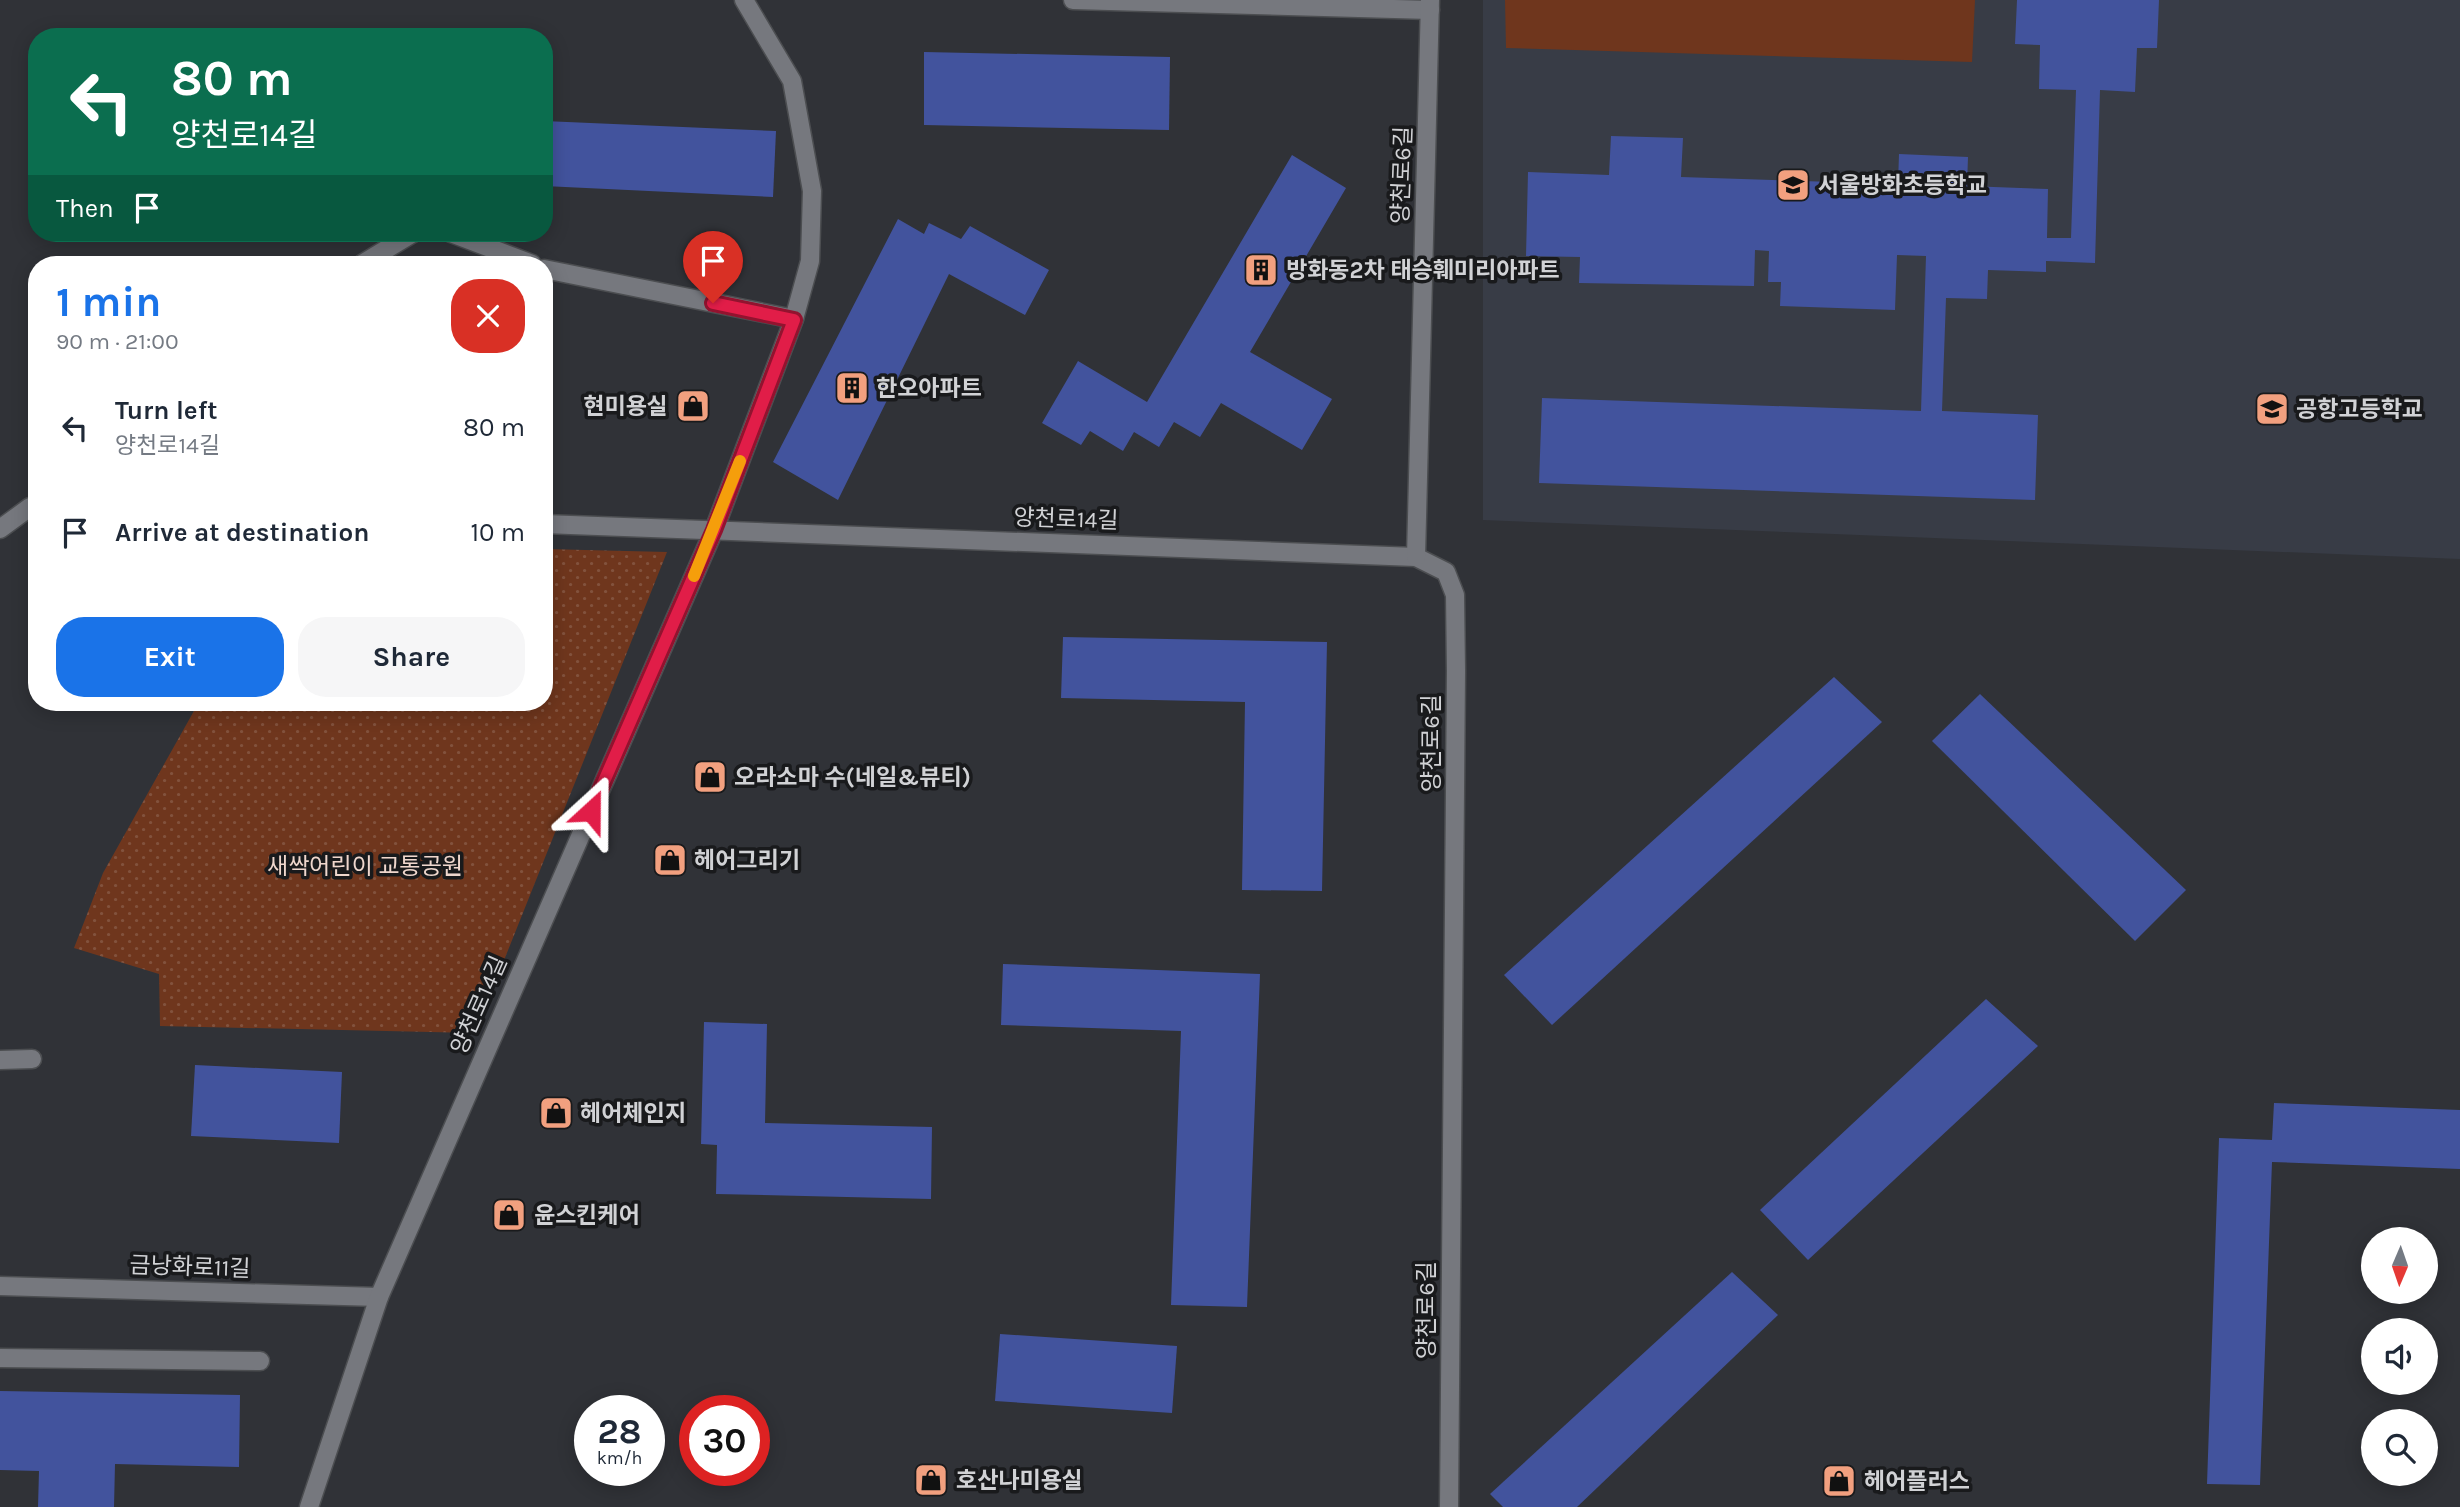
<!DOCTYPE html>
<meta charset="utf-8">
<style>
body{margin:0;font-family:Karla,"Noto Sans KR",sans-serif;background:#f6f6f7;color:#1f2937;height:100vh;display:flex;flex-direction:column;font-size:26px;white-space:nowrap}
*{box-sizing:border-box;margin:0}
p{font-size:23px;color:#747a83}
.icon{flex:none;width:38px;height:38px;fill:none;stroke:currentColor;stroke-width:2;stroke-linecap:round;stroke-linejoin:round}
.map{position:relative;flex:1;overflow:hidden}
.panel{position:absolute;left:28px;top:256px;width:525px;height:455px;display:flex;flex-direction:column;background:#fff;border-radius:28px;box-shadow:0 4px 18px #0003}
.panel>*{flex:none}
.guide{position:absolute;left:28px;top:28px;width:525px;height:214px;border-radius:28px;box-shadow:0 4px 18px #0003;background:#0b6e4f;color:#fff;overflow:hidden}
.needle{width:46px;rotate:182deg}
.buttons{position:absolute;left:2361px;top:1227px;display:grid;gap:14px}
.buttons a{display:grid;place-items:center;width:77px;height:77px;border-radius:50%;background:#fff;box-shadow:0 4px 18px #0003;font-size:35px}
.speed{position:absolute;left:574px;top:1395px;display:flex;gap:14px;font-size:35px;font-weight:700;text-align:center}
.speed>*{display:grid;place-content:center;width:91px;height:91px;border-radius:50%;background:#fff;box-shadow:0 4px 18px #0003;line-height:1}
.speed small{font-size:18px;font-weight:400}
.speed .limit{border:10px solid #d22;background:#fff;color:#111}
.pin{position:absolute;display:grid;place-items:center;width:60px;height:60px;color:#fff;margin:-72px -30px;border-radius:50% 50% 50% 0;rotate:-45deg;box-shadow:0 0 7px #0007}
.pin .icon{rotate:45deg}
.me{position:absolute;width:77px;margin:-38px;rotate:24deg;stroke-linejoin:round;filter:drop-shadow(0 0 5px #0008)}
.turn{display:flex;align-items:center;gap:24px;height:147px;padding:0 28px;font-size:32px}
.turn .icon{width:91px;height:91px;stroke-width:2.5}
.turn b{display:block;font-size:49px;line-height:60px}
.then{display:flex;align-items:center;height:66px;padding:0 28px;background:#0003;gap:14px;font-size:26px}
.round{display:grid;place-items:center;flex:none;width:74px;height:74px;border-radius:28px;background:#f6f6f7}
.head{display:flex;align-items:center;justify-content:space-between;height:119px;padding:0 28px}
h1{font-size:42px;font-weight:700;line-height:52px;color:#1a73e8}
.button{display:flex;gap:14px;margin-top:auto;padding:14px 28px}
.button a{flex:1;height:80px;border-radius:28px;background:#1a73e8;color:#fff;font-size:28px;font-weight:700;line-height:80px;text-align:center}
.button a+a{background:#f6f6f7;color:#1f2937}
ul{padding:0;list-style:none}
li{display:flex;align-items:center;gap:21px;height:105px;padding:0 28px}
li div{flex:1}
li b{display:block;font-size:26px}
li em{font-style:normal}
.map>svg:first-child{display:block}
</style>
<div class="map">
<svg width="2460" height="1507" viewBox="0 0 2460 1507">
<defs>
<pattern id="grass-dots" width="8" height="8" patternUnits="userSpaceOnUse" patternTransform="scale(1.75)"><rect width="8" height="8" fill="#6f361d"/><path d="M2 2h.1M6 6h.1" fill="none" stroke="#82523d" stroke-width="1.8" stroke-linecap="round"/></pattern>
</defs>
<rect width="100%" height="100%" fill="#303237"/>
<path fill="#383c46" d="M1483,0H2460V559L1483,520Z"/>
<path fill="url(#grass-dots)" d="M544,549L667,552L475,1033L160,1026L159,974L74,948L103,873L199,702H544Z"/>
<path fill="#6f361d" d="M1505,0H1975L1972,62L1506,48Z"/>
<g fill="#42539d">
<path d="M2017,0H2159L2157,48H2137L2135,92L2100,90L2095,263L2046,261V272L1988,270L1987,299L1946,298L1942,411L2038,415L2035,500L1539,483L1542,398L1921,411L1926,256L1897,255L1895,310L1780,306L1781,282H1768L1769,251L1755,250L1754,286L1579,283L1580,257L1526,256L1528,172L1609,175L1611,136L1683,138L1681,177L1898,184L1899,154L1968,157L1967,186L2048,189L2047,238H2071L2076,90L2039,89L2040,45L2015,44Z"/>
<path d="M924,52L1170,57L1169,130L924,125Z"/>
<path d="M544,121L776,131L773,197L544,186Z"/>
<path d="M1292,155L1346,188L1250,352L1332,399L1302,450L1221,403L1200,437L1174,422L1159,447L1134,432L1123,451L1090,431L1081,445L1042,423L1078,361L1147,402Z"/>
<path d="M898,219L924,234L929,223L961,239L970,226L1049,270L1025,315L949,274L838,500L773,462Z"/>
<path d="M1063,637L1327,642L1322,891L1242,890L1245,702L1061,698Z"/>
<path d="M1834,677L1882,722L1552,1025L1504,975Z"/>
<path d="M1980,694L2186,890L2135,941L1932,741Z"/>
<path d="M1003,964L1260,974L1247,1307L1171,1305L1181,1031L1001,1025Z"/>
<path d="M1986,999L2038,1046L1808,1260L1760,1210Z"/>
<path d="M704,1022L767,1024L765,1123L932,1127L931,1199L716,1194L717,1145L701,1144Z"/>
<path d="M195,1065L342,1072L339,1143L191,1136Z"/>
<path d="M2274,1103L2460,1110V1169L2272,1162L2260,1485L2207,1484L2219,1138L2272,1140Z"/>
<path d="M1732,1272L1778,1315L1577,1507H1503L1490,1494Z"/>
<path d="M1000,1334L1177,1346L1172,1413L995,1401Z"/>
<path d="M0,1391L240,1395L239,1467L115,1464L114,1507H38L39,1471L0,1470Z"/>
</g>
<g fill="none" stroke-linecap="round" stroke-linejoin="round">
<defs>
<g id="service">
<path d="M451,233L532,264"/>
<path d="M362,264L413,233"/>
<path d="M544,269L794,319"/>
<path d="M0,1060L32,1059"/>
<path d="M0,1358L260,1361"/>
</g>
<g id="minor">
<path d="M1073,0L1430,10"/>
<path d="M544,524L1416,557L1446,572L1455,595L1456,671L1449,1507"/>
<path d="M0,529L30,507H37"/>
<path d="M1416,557L1430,0"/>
<path d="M0,1286L379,1297"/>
<path d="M309,1507L379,1297L714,530L794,319L810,261L812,191L792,81L744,0"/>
</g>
</defs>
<use href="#service" stroke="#4c4e51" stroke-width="21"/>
<use href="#minor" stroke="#4c4e51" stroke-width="21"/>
<use href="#service" stroke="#76787e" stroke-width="18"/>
<use href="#minor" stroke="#76787e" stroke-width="18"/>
</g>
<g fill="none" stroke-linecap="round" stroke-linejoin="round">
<defs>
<path id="route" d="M591,811L714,530L794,320L713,303"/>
</defs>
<use href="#route" stroke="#92132f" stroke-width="18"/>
<use href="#route" stroke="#e11d48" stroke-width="12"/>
<path stroke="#f59e0b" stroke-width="12" d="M694,576L740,461"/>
</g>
<defs>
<symbol id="school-square" viewBox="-11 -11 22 22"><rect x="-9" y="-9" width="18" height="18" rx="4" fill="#f2a07f" stroke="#191a1c"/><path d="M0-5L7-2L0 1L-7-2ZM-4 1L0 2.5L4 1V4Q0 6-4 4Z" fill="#111"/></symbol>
<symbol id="building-square" viewBox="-11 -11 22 22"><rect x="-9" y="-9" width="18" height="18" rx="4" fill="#f2a07f" stroke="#191a1c"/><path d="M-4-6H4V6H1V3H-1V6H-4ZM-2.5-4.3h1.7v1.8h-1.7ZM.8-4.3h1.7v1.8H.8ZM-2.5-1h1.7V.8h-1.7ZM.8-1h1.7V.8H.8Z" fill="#111"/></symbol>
<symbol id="shop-square" viewBox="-11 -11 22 22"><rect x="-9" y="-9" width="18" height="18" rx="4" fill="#f2a07f" stroke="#191a1c"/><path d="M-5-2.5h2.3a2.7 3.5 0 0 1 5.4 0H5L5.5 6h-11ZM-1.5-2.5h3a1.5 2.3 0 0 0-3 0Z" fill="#111"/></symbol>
</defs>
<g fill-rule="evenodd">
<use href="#school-square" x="1774" y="166" width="38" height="38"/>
<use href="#building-square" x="1242" y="251" width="38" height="38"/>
<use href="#building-square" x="833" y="369" width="38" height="38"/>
<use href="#shop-square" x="674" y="387" width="38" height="38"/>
<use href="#school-square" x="2253" y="390" width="38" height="38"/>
<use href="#shop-square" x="691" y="758" width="38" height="38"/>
<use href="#shop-square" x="651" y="841" width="38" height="38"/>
<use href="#shop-square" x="537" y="1094" width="38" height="38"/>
<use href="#shop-square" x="490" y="1196" width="38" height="38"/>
<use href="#shop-square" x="912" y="1461" width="38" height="38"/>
<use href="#shop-square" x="1820" y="1462" width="38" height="38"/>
</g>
<g text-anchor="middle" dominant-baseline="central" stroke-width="7" stroke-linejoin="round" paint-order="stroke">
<g font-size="23" fill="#d1d2d5" stroke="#191a1c">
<text transform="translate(1402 175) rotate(-88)">양천로6길</text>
<text transform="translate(1066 519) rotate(2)">양천로14길</text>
<text transform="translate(1431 743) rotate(-90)">양천로6길</text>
<text transform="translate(479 1005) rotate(-66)">양천로14길</text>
<text transform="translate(190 1267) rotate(2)">금낭화로11길</text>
<text transform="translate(1426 1310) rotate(-90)">양천로6길</text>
</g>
<g font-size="23" font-weight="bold" fill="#d1d2d5" stroke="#191a1c" text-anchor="start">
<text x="1818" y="185">서울방화초등학교</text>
<text x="1286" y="270">방화동2차 태승훼미리아파트</text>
<text x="876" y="388">한오아파트</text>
<text x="668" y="406" text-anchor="end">현미용실</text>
<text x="2296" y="409">공항고등학교</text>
<text x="734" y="777">오라소마 수(네일&amp;뷰티)</text>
<text x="694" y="860">헤어그리기</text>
<text x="580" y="1113">헤어체인지</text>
<text x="534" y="1215">윤스킨케어</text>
<text x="956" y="1480">호산나미용실</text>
<text x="1864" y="1481">헤어플러스</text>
</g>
<g font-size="23" fill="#efd7cd" stroke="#191a1c">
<text x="365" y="866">새싹어린이 교통공원</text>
</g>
</g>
</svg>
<div class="buttons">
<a><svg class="needle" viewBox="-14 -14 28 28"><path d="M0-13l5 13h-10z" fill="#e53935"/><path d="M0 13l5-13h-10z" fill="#747a83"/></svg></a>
<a><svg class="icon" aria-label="sound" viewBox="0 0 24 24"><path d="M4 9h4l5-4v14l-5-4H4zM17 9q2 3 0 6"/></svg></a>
<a><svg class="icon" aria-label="search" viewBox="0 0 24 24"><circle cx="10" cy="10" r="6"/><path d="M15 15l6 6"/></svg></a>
</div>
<div class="speed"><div>28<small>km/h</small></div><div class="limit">30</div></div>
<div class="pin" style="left:713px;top:303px;background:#d93025"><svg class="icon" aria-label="arrive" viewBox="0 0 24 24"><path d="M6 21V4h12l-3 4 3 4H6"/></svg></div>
<svg class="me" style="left:591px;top:811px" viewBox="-20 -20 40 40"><path d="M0-17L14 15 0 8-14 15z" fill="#e11d48" stroke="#fff" stroke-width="4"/></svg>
<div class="guide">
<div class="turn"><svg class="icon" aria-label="left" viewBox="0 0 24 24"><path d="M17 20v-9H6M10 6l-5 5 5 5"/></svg><div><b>80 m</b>양천로14길</div></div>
<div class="then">Then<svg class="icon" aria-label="arrive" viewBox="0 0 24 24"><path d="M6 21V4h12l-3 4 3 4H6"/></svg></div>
</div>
<section class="panel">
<div class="head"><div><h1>1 min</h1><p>90 m · 21:00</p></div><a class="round" style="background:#d93025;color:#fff"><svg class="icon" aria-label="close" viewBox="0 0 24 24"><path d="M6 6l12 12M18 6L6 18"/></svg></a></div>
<ul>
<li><svg class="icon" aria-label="left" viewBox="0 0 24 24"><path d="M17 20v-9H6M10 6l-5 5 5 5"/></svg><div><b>Turn left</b><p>양천로14길</p></div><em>80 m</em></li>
<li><svg class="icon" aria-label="arrive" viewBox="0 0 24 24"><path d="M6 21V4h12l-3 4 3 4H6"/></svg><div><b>Arrive at destination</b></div><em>10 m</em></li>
</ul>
<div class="button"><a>Exit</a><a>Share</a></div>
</section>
</div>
